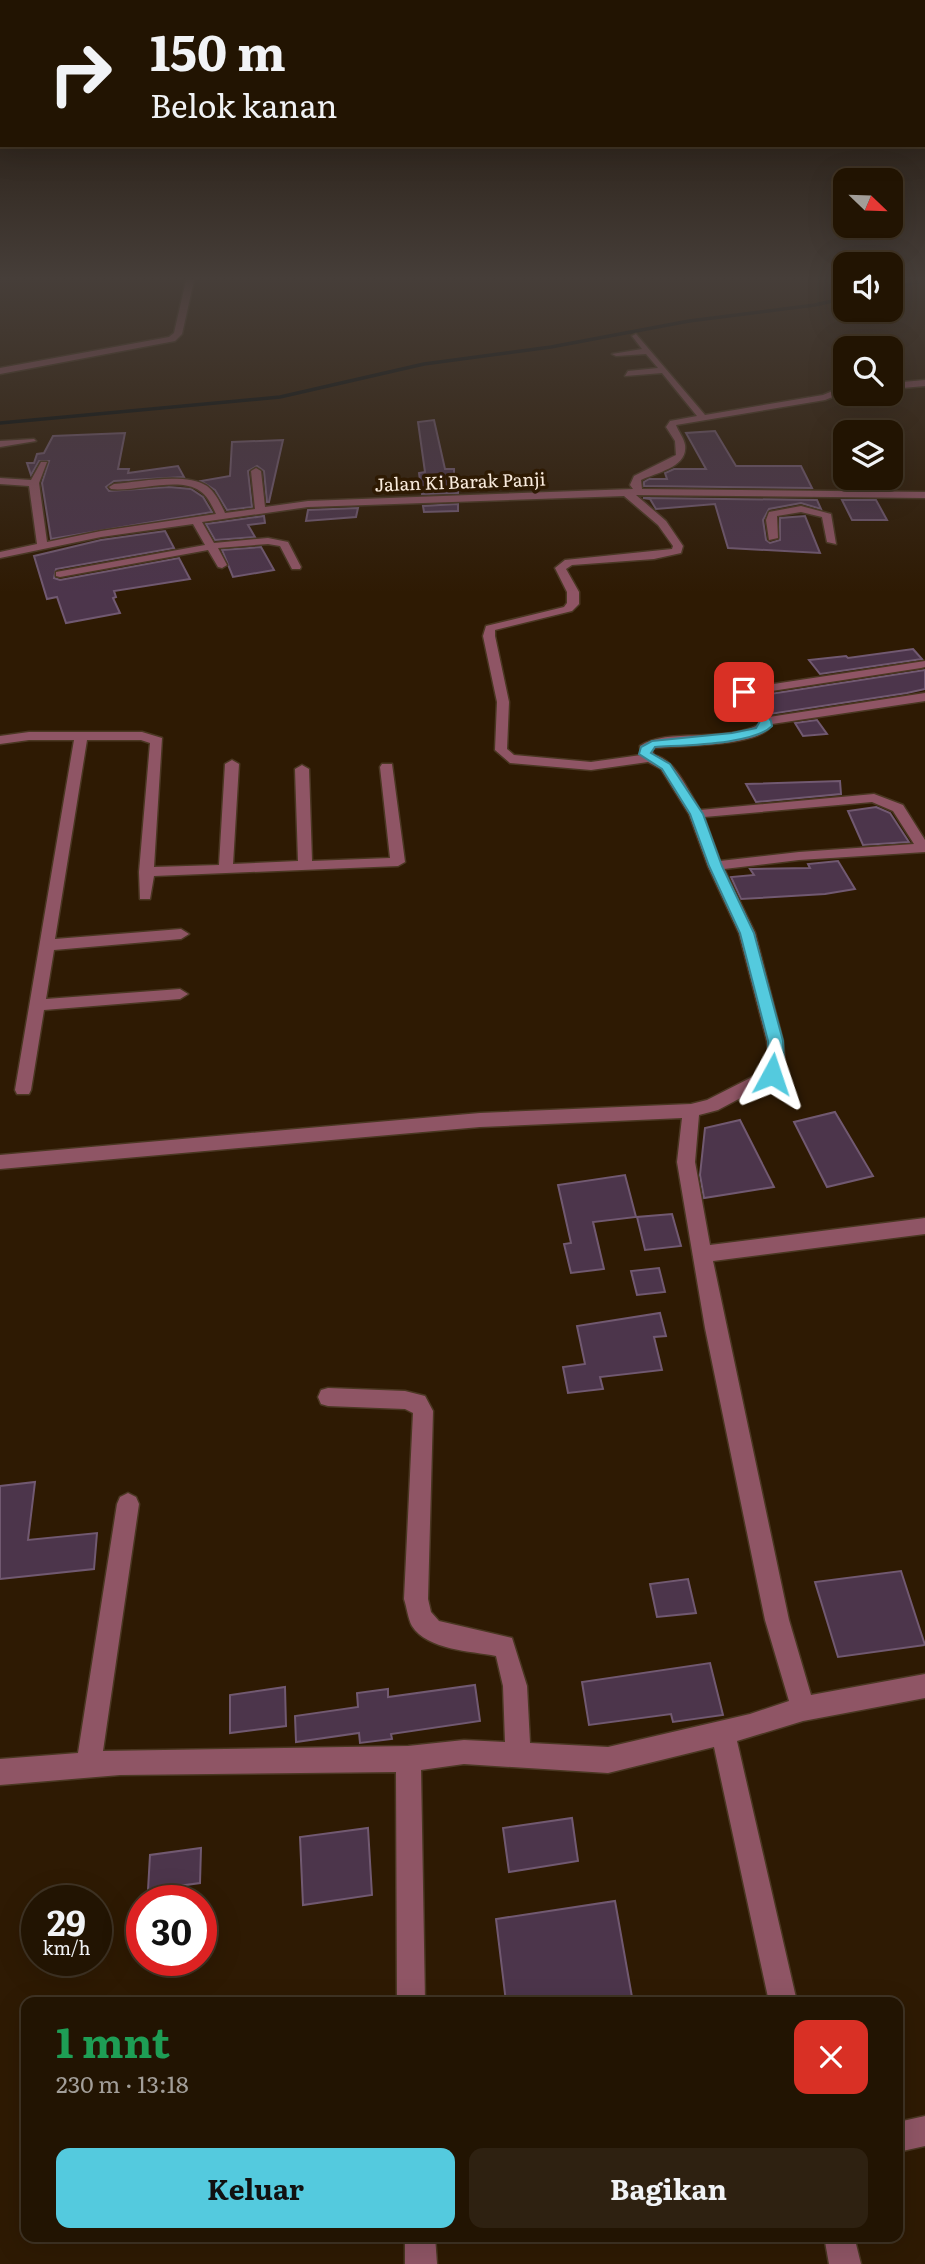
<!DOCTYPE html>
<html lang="id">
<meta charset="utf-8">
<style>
body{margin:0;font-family:Literata,serif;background:#2e2111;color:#f1f3f6;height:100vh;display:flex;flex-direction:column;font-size:26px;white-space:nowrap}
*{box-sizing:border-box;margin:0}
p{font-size:23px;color:#a29e99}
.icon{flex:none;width:38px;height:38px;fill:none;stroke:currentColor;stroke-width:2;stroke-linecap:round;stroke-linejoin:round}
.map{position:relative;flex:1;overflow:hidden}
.side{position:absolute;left:21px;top:1997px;width:882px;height:245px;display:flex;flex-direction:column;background:#221402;border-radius:14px;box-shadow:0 7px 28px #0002,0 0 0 2px #3f3324}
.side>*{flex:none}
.hud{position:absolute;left:0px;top:0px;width:926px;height:147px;box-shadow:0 7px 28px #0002,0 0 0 2px #3f3324;background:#221402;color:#f1f3f6;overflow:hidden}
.needle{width:46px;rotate:113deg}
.controls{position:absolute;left:833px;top:168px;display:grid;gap:14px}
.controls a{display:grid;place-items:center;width:70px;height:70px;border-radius:14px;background:#221402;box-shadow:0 7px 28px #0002,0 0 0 2px #3f3324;font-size:35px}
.speed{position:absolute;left:21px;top:1885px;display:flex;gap:14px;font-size:35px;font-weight:700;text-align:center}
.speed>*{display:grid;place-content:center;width:91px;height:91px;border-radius:50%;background:#221402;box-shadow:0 7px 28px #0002,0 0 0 2px #3f3324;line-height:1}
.speed small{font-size:18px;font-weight:400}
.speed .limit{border:10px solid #d22;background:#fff;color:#111}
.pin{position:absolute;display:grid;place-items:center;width:60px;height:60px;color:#fff;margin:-30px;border-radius:14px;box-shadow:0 4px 10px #0006}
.me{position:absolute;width:77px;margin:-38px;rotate:5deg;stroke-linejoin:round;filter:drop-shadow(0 0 5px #0008)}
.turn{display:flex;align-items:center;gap:24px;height:147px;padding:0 35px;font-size:32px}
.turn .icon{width:91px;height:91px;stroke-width:2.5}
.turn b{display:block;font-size:49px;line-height:60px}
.round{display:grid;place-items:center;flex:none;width:74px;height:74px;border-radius:14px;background:#2e2111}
.summary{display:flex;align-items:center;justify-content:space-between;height:119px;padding:0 35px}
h1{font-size:42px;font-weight:700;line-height:52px;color:#1e9e55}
.primary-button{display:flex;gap:14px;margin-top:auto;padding:14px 35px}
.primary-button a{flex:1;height:80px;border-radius:14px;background:#54cade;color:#111;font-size:28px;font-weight:700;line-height:80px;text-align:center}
.primary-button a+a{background:#2e2111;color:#f1f3f6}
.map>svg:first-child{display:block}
</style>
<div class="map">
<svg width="925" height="2264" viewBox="0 0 925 2264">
<rect width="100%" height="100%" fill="#2e1a03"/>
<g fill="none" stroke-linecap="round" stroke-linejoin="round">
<g stroke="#00090a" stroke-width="3.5">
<path d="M891,288L925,280"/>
<path d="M0,423L280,397L424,364L551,347L689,321L815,305L845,298"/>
</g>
</g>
<g fill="#4c354b" stroke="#715971" stroke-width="2">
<path d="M434,420L445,469H454V483H458V493L422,494L419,473L425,472L418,422Z"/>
<path d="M715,431L736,466H801L812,488L644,486V482L649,479H667L665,473L674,469H706L686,433Z"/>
<path d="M125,433L118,469H129L128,473L178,466L184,477L114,481L106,487L109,491L169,487L191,489L203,497L212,512L51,539L42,483L49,461H39L31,475L27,463H34L37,454L44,453L53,436Z"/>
<path d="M283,440L269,502H267L264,471L257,466L248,471L252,507L227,510L215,490L201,481L230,476L232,442Z"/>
<path d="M643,498L817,500L821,509L801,503L769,509L763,520L766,540L770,543L780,540V518L805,516L820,553L728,548L715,504L656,509L650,499Z"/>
<path d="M842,500H876L887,520H852Z"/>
<path d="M458,504V511L424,512L423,506Z"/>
<path d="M358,508L356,517L306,521L308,510Z"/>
<path d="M264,516L265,523L248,525L255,537L215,540L206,524Z"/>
<path d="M165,531L174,548L56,569L54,578L60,580L179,558L190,579L114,591L116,597L113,598L120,613L66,623L57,597L47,599L34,556L101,540Z"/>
<path d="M261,547L274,570L233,577L222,550Z"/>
<path d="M913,649L922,659L820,674L809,660L846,656L848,658Z"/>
<path d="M925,670V689L907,693L770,714L757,696Z"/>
<path d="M817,720L827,734L803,736L795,723Z"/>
<path d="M840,781L841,794L756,802L746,784Z"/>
<path d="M876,807L890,813L909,842L863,845L848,811Z"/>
<path d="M838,861L855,889L825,894L741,899L731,877L754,875L750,869L810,868L808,864Z"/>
<path d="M835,1112L873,1176L827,1187L794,1122Z"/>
<path d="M740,1120L774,1187L704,1198L700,1175L705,1128Z"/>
<path d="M625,1175L636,1217L593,1222L604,1269L571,1273L564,1244L571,1243L558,1185Z"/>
<path d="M672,1214L681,1246L645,1250L637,1217Z"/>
<path d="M659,1268L665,1292L637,1295L631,1271Z"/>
<path d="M660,1313L666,1336L654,1337L662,1370L600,1377L603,1389L568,1393L563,1367L585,1364L577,1326Z"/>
<path d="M35,1482L28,1540L97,1533L94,1569L0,1579V1486Z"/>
<path d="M901,1571L925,1645L838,1657L815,1582Z"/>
<path d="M688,1579L696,1613L657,1617L650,1584Z"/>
<path d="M710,1663L723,1715L673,1722L671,1714L589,1725L582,1682Z"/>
<path d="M475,1685L480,1721L391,1734L392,1739L360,1743L359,1733L296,1742L295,1716L358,1707L357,1693L388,1689V1697Z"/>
<path d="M285,1687L286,1726L230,1733V1695Z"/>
<path d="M572,1818L578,1861L509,1872L503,1828Z"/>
<path d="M368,1828L372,1895L303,1905L300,1837Z"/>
<path d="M201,1848L200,1883L148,1890L150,1855Z"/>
<path d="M615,1901L632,1997L602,2002H506L496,1919Z"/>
</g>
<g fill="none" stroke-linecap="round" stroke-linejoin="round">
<defs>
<g id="minor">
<path d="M187,276H195L182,334L175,341L0,374V368L169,337L174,333Z"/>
<path d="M636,334L705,415L823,395L845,386V392L825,400L676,425C678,431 684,438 685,445C688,467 658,472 641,480L642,489L925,492V498L636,495L666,521L683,546L681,553L654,559L572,565L566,569L579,592V604L572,611L495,630V636L509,702L507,749L514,755L591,762L641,755L640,746C667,727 725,744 760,724V721L738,692L740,689L925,661V667L921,668L752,694L769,717L925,693V701L772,724C763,747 679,745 655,748L652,750L654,755C676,760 688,791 700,810L874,794L903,805L925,840V852L799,860L724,869L755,933L783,1041L785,1064L778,1078L718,1110L699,1115L695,1162L710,1245L925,1218V1234L713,1261L789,1620L811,1695L925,1674V1698L803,1721L737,1741L797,2002H769L714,1747L608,1773L464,1764L421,1770L425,2002H397L396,1772L120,1775L0,1785V1759L78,1753L117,1504L120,1497L128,1493L136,1497L139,1504L103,1751L408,1746L464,1740L505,1742L503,1686L496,1656C471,1651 427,1650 412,1626C408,1619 407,1608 404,1599L413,1413L405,1409L328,1406L321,1404L318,1397L321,1390L328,1388L405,1391L425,1396L433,1411L428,1599L431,1612L439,1621L512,1638L527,1686L530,1743L608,1747L750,1714L789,1701L765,1620L705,1328L677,1162L682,1118L480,1127L0,1169V1155L480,1113L691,1104L707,1100L766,1070L769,1064L767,1041L739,933L708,866L689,814L661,769L648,762L591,770L510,763L495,750L497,702L483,636L486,626L564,607L567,603V592L555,568L565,560L672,549L673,546L658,525L624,496L308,507L202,522L214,543L268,538L288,542L301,567L300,569H292L280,546L268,544L218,548L227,565L222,568L218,567L208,550L60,577L56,576V572L205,545L193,524L101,537L0,558V552L37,544L29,486L0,484V478L31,480L41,462H47L39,483L47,542L101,531L216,514C212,506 208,496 200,491C180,476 135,492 111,489L109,487L114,484C138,482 186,472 207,486C215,492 221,504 225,513L255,509L251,471L256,468L261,471L265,507L308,501L633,489L630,485L634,476L676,455L675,441L666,427L670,421L697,416L662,373L625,376L628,371L658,368L646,354L616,356L612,354L642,349L632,336ZM872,802L893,811L914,844L799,852L720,861L704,817Z"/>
<path d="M925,380V386L891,389V383Z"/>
<path d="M34,439L36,441L0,447V441Z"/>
<path d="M801,506L831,514L836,544L827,542L822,517L801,512L777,516L778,538L769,540L766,520L769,512Z"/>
<path d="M29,732H142L162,738L154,867L219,865L225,764L232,760L239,764L233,864L298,861L295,769L302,765L309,769L312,861L390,858L380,767L382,764H392L405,862L398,866L154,876L150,899H140L139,872L150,743L141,740H87L55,939L181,929L189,934L181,939L54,950L46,999L180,989L188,994L180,999L44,1010L31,1090L29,1094H17L15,1090L74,740H29L0,744V736Z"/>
<path d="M925,2116V2146L898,2152V2122Z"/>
<path d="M405,2236H435L437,2264H405Z"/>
<path d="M824,2236H854L861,2264H829Z"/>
</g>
</defs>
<use href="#minor" stroke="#4a3722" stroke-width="3"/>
<use href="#minor" fill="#8f5565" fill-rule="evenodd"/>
</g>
<linearGradient id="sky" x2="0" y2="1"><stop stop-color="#190e02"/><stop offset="0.47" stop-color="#463e39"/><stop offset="1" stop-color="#463e39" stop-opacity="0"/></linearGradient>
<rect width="925" height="593" fill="url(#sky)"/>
<path fill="#54cade" stroke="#378390" stroke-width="2" d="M744,688L748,689L771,721L772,726C754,745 682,745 655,747L651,753L670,764L703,814L722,866L754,933L783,1041L784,1064L777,1078L772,1080L764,1074L769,1064L768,1041L740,933L709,866L690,814L662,769L639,754L641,747L652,741L732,733L756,728L760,721L738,692Z"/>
<g text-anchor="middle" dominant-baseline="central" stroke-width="7" stroke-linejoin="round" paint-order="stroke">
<g font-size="18" fill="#f9ebdd" stroke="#2e1a03">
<text transform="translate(460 481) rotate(-2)">Jalan Ki Barak Panji</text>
</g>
</g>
</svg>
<div class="controls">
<a><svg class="needle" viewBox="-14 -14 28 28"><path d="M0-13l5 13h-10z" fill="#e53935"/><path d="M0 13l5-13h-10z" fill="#a29e99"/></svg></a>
<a><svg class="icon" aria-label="sound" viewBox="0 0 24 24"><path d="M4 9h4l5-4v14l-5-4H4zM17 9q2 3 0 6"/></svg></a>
<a><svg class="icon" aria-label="search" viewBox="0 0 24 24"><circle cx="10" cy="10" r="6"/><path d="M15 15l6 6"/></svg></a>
<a><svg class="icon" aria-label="layers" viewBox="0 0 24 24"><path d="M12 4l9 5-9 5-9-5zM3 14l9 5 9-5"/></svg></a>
</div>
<div class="speed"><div>29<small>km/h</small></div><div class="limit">30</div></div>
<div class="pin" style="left:744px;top:692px;background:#d93025"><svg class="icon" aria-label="arrive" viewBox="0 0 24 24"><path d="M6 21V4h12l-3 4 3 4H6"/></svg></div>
<svg class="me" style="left:772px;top:1074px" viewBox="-20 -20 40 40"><path d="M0-17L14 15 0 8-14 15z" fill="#54cade" stroke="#fff" stroke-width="4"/></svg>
<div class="hud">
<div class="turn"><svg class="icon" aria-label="right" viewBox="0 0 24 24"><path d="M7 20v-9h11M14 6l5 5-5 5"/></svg><div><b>150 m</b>Belok kanan</div></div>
</div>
<section class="side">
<div class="summary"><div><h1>1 mnt</h1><p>230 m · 13:18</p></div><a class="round" style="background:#d93025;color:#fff"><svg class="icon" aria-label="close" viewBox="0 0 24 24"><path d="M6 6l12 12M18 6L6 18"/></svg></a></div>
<div class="primary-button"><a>Keluar</a><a>Bagikan</a></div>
</section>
</div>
